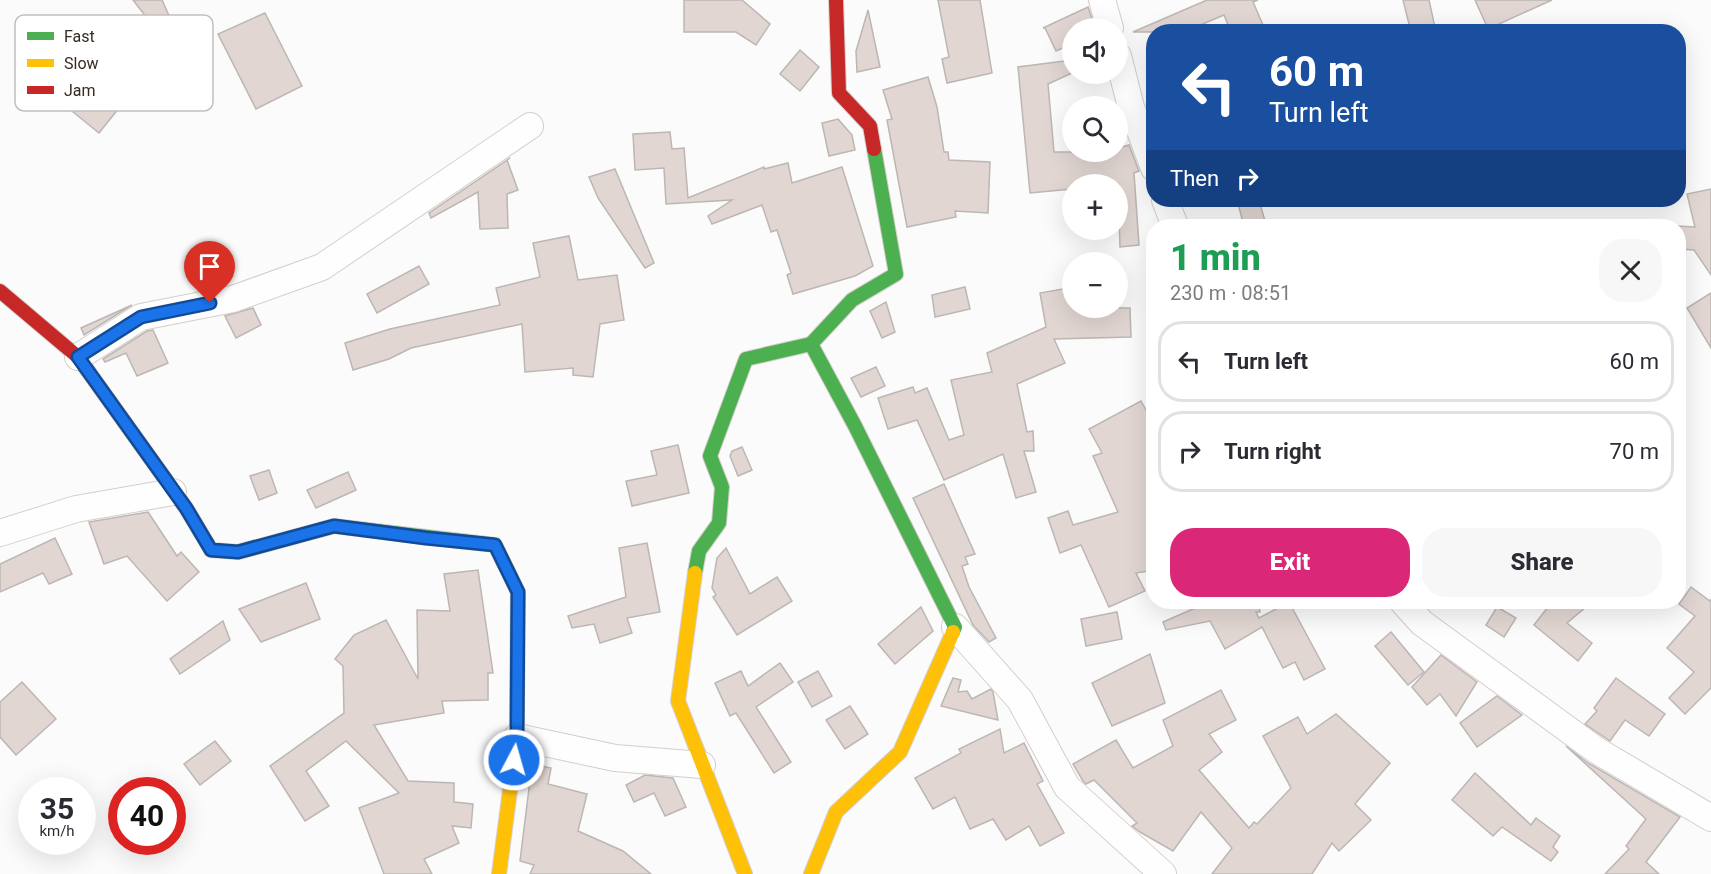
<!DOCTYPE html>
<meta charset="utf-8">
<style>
body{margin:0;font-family:Roboto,sans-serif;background:#f7f7f7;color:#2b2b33;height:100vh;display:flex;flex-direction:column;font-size:22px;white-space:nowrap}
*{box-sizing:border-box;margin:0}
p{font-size:20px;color:#7c7c81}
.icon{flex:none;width:33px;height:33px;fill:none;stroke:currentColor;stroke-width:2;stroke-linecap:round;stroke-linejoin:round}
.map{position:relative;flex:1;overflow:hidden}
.drawer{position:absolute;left:1146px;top:219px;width:540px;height:390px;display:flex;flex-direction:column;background:#fff;border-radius:24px;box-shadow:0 6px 24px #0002}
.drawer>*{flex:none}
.top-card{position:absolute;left:1146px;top:24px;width:540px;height:183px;border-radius:24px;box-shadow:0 6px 24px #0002;background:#1a4fa0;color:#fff;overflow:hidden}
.tools{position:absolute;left:1062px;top:18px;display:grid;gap:12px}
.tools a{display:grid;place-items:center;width:66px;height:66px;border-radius:50%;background:#fff;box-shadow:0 6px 24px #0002;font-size:30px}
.speed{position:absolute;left:18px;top:777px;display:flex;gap:12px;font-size:30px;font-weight:700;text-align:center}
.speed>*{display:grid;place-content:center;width:78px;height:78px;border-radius:50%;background:#fff;box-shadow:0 6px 24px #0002;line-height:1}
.speed small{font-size:15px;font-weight:400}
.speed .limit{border:9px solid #d22;background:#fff;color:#111}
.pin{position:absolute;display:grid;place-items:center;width:51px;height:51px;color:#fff;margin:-62px -26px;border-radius:50% 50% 50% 0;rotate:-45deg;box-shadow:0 0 6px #0007}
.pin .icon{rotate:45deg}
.me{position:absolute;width:66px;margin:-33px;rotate:6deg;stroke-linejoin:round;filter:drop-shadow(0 0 4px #0008)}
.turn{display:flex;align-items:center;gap:21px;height:126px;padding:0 24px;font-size:27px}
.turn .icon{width:78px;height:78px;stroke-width:2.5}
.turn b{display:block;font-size:42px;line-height:51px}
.then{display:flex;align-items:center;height:57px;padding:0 24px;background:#0003;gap:12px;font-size:22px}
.round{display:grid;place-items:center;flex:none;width:63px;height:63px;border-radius:24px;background:#f7f7f7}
.head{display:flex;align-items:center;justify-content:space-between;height:102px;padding:0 24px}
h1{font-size:36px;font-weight:800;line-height:45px;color:#1e9e55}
.button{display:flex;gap:12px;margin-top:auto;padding:12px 24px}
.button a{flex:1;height:69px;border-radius:24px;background:#db2777;color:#fff;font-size:24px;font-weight:800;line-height:69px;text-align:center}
.button a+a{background:#f7f7f7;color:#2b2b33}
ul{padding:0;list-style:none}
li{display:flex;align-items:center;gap:18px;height:81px;margin:0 12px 9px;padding:0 12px;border:3px solid #e1e1e2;border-radius:24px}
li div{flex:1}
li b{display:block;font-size:22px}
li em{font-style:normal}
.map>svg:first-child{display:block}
</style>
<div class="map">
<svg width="1711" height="874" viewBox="0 0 1711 874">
<rect width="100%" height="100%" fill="#fbfbfb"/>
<g fill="#e1d6d2" stroke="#bcb6b4" stroke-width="1.5">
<path d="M133,0H162L188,58L181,62Z"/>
<path d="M684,0H742L770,24L756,45L736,32H684Z"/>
<path d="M938,0H980L992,73L947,83L942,59L949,57Z"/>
<path d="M1207,0H1258L1253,2L1266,32H1231L1224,15L1184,32H1133Z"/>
<path d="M1403,0H1429L1436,32H1411Z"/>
<path d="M1475,0H1552L1488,29Z"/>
<path d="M1088,7L1095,28H1072V44L1056,51L1045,28H1043Z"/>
<path d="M868,10L880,67L857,72L856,51Z"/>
<path d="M265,13L302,86L256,109L218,34Z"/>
<path d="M800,50L819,67L800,91L780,74Z"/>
<path d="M1072,60V73L1048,84L1054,152H1118V148L1129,145L1139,171L1134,173L1139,245L1120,247L1118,184H1072V189L1030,193L1018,67Z"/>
<path d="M76,65L123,103L99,133L52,95Z"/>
<path d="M928,77L937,107L944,152H948L949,160L990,162L988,213L955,211L956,217L907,227L887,120L892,119L883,90Z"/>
<path d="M838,119L852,135L855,150L829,156L822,123Z"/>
<path d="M670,132L672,149L684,148L688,198L764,167V169L788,163L792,183L842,167L873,266L855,276L793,294L787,275L791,273L777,230L771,232L762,205L712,224L708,216L732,200L666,204L664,168L635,170L633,134Z"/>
<path d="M510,158L507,160L518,190L507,194L508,228L480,229L478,192L431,218L429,213Z"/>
<path d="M615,169L654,263L645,268L598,198L589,177Z"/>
<path d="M1711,189V275L1694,250L1678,249V226L1695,227L1687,194Z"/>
<path d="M1237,200H1259L1265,221L1244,226Z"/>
<path d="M569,236L578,280L617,275L624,320L600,324L593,377L573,375V368L525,372L522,324L411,348L389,359L353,370L345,343L390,329L500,305L496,288L540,277L533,243Z"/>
<path d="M419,266L429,284L377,313L367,294Z"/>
<path d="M965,287L970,309L935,317L932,295Z"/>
<path d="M1068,288L1072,308H1130L1131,337L1054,339L1065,363L1017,384L1027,432L1033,431L1034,451H1024L1036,492L1016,498L1003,454L944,480L917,420L888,429L878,398L913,387L915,393L927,388L949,440L964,435L951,380L992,372L987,353L1046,327L1040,293Z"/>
<path d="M1711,293V348L1687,308Z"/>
<path d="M886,302L895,332L882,338L870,311Z"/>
<path d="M132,305L84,335L81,328Z"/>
<path d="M253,308L261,325L236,338L225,316Z"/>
<path d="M153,330L168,363L137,376L126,353L105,362L103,359L147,331Z"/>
<path d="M876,367L885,386L861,397L851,378Z"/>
<path d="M1141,401L1154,424V570L1136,573L1145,591L1109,607L1081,545L1060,553L1048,518L1068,511L1073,525L1118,512L1093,456L1102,453L1089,429Z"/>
<path d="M678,445L689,493L632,506L626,481L657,475L651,451Z"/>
<path d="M742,447L752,470L738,476L730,456L732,451Z"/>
<path d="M269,470L277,493L259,500L250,476Z"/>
<path d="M348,472L356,490L316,508L307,490Z"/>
<path d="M944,484L975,554L965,557L968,564L962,566L969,587L996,638L989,642L973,625L913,498Z"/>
<path d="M148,512L177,556L181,552L199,572L167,601L127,556L104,564L89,522Z"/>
<path d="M55,538L72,574L49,584L43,573L0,592V564Z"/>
<path d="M647,543L660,612L627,618L632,633L600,643L594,624L572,628L568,616L626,597L619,548Z"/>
<path d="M726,548L750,594L777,577L792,601L737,635L713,597L716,595L712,588L717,558Z"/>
<path d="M478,570L493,673H488V700L442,701L444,713L374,725L408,781L454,783V802L473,804L471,828L452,826L459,843L424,859L432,874H384L359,808L399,793L346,741L306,771L329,806L305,821L270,766L344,713L343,666L335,659L354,635L386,620L418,679L417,610L450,611L444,574Z"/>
<path d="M306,583L320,619L261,642L239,609Z"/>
<path d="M1691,587L1710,601L1711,599V688L1685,714L1669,698L1694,672L1667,648L1695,616L1679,604Z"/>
<path d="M1209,602H1259L1260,612H1256L1259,618L1289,602L1325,669L1304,680L1295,662L1283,668L1262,627L1225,649L1210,621L1166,630L1163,622Z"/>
<path d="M1552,602H1592L1567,623L1592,643L1578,661L1534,625Z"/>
<path d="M921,607L933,631L895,664L878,644Z"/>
<path d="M1497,607L1516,618L1504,637L1486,625Z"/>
<path d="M1117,612L1122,639L1086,646L1081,619Z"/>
<path d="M223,621L230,640L180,674L170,659Z"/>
<path d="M1391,632L1424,672L1408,685L1375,646Z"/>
<path d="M1150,654L1165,703L1112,726L1092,683Z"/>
<path d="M1441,655L1477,682L1456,716L1440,694L1427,705L1412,687Z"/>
<path d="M780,663L793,682L756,707L791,762L774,773L736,713L730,716L715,683L741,671L748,686Z"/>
<path d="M818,671L832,696L812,707L798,682Z"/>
<path d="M953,678L961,680L958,692L967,691L972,699L991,689L993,692L998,720L941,706Z"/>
<path d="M1616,678L1665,714L1649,736L1625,720L1610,741L1585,724L1597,711L1594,708Z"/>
<path d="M22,682L56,719L16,755L0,737V702Z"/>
<path d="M1221,690L1236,720L1209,734L1222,752L1199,770L1249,828L1254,822L1257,824L1291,788L1263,736L1298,717L1307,734L1336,714L1390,763L1355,804L1371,820L1339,851L1332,843L1312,874H1212L1232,848L1201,812L1173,851L1140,832L1132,826L1137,823L1094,780L1086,784L1083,781L1073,764L1116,740L1133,768L1173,746L1163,720Z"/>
<path d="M1497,696L1522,715L1477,747L1460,723Z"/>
<path d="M850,706L868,734L845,749L826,720Z"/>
<path d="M1000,729L1004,753L1024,743L1043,781L1037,784L1064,833L1040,846L1029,826L1006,840L993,819L970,829L955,797L933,809L915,778L961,753L959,749Z"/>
<path d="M215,741L231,761L200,785L184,764Z"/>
<path d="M1566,746L1588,763L1680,817L1646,862L1659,874H1605L1629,849L1626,846L1646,819Z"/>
<path d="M532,764L551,768L548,784L587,794L578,831L623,851L651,874H530L534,865L520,861Z"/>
<path d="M1475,773L1531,825L1536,818L1560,836L1553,847L1558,852L1551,861L1502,827L1493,836L1452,800Z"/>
<path d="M645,775L673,778L686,807L665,816L654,793L634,802L626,785Z"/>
</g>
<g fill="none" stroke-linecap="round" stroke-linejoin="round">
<defs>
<g id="street">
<path d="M1102,0L1110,28"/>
<path d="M1118,56L1131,107L1154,168"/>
<path d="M1165,200L1175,226"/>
<path d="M78,357L141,317L233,299L322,267L530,126"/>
<path d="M0,533L76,509L173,492"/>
<path d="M1403,602L1422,623L1596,750L1711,818"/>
<path d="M955,627L1020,700L1067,787L1163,874"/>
<path d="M517,737L615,758L702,765"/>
</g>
<g id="fast">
<path d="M874,149L896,274L852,300L811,344L855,426L955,627L953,632"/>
<path d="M207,543L211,550L238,552L334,526L495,545L518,592L517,706"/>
<path d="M695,573L699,551L719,523L722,487L710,456L746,359L811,344"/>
</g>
<g id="slow">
<path d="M695,573L678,701L745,874"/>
<path d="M499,874L517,737V706"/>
<path d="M811,874L836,812L900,752L953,632"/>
</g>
<g id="jam">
<path d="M836,0L839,93L870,126L874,149"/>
<path d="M0,291L78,357L186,508L207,543"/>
</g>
</defs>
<use href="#street" stroke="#d4cecb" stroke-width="28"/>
<use href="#fast" stroke="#d4cecb" stroke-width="16"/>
<use href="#slow" stroke="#d4cecb" stroke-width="16"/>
<use href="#jam" stroke="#d4cecb" stroke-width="16"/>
<use href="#street" stroke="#fefefe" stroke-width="26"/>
<use href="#fast" stroke="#4caf50" stroke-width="14"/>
<use href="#slow" stroke="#ffc107" stroke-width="14"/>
<use href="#jam" stroke="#c62828" stroke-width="14"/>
</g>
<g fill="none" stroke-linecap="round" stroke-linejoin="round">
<defs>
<path id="route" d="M210,303L141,317L78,357L186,508L211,550L238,552L334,526L426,538L495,545L518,592L517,737L514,760"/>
</defs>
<use href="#route" stroke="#114b97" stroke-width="15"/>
<use href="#route" stroke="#1a73e8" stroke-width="10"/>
</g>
<rect x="15" y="15" width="198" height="96" rx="9" fill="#fff" stroke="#c3bfbd" stroke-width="1.5"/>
<rect x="27" y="32" width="27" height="8" fill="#4caf50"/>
<rect x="27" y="59" width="27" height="8" fill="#ffc107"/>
<rect x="27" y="86" width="27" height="8" fill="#c62828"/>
<g font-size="16" fill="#372a24">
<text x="64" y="42">Fast</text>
<text x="64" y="69">Slow</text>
<text x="64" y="96">Jam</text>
</g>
</svg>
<div class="tools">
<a><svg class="icon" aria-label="sound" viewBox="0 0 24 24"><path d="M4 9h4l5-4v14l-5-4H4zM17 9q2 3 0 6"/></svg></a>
<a><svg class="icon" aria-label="search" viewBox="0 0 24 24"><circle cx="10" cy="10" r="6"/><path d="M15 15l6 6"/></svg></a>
<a>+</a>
<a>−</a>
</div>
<div class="speed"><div>35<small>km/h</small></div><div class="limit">40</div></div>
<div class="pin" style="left:210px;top:303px;background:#d93025"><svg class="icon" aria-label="arrive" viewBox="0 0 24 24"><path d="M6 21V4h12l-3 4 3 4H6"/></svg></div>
<svg class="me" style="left:514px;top:760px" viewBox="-20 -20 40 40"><circle r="17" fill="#1a73e8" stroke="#fff" stroke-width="3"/><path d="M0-11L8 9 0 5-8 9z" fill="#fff"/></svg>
<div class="top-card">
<div class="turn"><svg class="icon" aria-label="left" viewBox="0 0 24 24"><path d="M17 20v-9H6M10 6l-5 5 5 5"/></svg><div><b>60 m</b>Turn left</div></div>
<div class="then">Then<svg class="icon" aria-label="right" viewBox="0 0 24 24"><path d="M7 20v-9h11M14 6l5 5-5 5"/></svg></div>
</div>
<section class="drawer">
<div class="head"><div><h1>1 min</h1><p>230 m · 08:51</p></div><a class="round"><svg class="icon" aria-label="close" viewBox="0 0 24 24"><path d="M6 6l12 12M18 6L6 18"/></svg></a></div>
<ul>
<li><svg class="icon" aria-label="left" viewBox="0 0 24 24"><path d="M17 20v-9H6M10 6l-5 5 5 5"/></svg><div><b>Turn left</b></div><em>60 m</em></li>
<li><svg class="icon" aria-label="right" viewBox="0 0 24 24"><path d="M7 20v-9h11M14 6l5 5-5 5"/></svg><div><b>Turn right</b></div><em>70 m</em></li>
</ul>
<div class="button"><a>Exit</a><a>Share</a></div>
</section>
</div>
